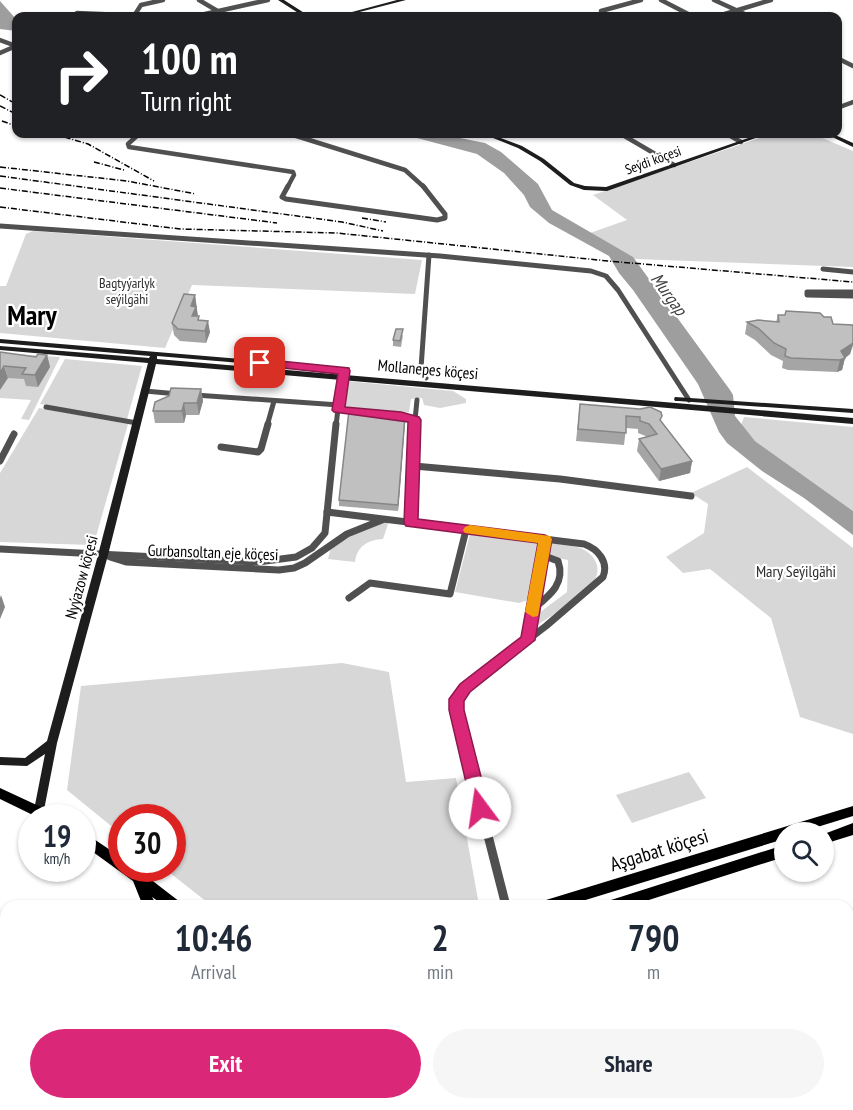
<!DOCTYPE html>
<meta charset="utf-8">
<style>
body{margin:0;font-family:"PT Sans Narrow",sans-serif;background:#f6f6f7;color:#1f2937;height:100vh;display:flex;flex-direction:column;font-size:22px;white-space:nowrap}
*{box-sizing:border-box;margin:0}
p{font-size:20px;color:#747a83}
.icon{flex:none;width:33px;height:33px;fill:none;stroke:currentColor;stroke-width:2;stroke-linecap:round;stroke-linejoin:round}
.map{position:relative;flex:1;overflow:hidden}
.details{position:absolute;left:0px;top:900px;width:854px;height:210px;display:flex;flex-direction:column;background:#fff;border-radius:18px 18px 0 0;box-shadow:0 2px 4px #0004}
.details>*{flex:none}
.hud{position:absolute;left:12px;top:12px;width:830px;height:126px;border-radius:12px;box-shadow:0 2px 4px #0004;background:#202124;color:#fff;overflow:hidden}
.fabs{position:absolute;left:774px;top:822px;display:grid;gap:12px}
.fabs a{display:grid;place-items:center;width:60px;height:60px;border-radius:50%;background:#fff;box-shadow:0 2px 4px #0004;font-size:30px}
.speed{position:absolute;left:18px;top:804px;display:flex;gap:12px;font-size:30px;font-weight:700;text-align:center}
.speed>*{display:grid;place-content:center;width:78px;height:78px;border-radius:50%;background:#fff;box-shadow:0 2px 4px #0004;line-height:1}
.speed small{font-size:15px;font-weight:400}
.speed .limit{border:9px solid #d22;background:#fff;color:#111}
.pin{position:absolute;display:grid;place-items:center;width:51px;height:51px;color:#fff;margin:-26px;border-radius:12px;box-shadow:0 3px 9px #0006}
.me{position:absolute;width:66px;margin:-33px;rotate:346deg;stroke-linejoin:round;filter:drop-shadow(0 0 4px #0008)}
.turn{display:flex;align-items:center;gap:21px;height:126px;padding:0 30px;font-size:27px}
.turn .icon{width:78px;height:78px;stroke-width:2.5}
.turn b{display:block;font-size:42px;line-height:51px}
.eta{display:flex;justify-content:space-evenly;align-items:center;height:102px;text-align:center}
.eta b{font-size:36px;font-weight:800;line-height:42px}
.cta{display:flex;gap:12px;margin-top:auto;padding:12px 30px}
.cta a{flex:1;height:69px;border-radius:36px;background:#db2777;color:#fff;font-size:24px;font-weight:800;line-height:69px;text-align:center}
.cta a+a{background:#f6f6f7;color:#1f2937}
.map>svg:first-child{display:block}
</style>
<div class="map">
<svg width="853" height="1110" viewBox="0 0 853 1110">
<rect width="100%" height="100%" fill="#fff"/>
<g fill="#d7d7d7">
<path d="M771,134H813L853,151V267L635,259L590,233L627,220L593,195Z"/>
<path d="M33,231L422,260L415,294L192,285L165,348L0,333V286H6L26,234Z"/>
<path d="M0,353L60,357L29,420L21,419L31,400L0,398Z"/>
<path d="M65,359L142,366L127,419L40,404Z"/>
<path d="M346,381L453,391L466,399V403L440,408L424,405L422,398L411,399L409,412L404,413L346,408L342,406Z"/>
<path d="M39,408L128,424L95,540L91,545L0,542V473Z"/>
<path d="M744,417L853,427V511L755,441L741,425Z"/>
<path d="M747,467L853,548V734L800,717L771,618L710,569L683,573L666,557L704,533L708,504L691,493Z"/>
<path d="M389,521L383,539C368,540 357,546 355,562L328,559L332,544L347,534Z"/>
<path d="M470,534L540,543L531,599L519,603L455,592Z"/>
<path d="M549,543C558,544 568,545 577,547C595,552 605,570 591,585C576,601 553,614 535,627L539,613L567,592L568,560L547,556Z"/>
<path d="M342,663L389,672L406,782L456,778L479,905L212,906L165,869L172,868V818H122L121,834L67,790L81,686Z"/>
<path d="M689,772L706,798L632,823L616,795Z"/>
</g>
<g fill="#9e9e9e">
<path d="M0,1L16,19V31L0,29Z"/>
<path d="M402,134H440L485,143L501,152L538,184L552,210L633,257L730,390L733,395L735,416L755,441L853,511V535L804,498L762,471L727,443L719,432L698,384L633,290L619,273L609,256L549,223L530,207L524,195L504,173L477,154Z"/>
</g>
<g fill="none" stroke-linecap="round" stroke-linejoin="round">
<g stroke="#505050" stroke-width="4.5">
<path d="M199,0L226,16"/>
<path d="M661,0L692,16"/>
<path d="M714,0L749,16"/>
<path d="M601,11L641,0"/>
<path d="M77,13L146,16"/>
<path d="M134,16L141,5L163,0"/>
<path d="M196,16L268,0"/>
<path d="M718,16L771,0"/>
<path d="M0,40L16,46"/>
<path d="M0,53L16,46"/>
<path d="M837,58L853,66"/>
<path d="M837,108L853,102"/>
<path d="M139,134L128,144L129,147L293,172L294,175L287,188"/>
<path d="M290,134L405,170L425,188"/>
<path d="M621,134L674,165"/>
<path d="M727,134L741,142"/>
</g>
<g stroke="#505050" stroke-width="5">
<path d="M288,186L282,197L286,199L437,220L445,218V214L423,186"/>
<path d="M0,226L440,256L591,271L606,276L618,290L689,400"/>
<path d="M823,269L853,272"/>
<path d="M853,292H807V295L853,296"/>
<path d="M426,378L421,368L429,255"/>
<path d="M145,391L178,394"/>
<path d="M195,395L339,405"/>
<path d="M46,407L137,423"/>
<path d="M398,415L415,420L416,426"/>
<path d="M415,420L417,400"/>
<path d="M267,426L274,401"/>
<path d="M336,426L340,391L345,371"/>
</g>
<g stroke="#505050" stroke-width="7">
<path d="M221,447L258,452L261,449L268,424"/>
<path d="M0,461L14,434"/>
<path d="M414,466L560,479L691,496"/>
<path d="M327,512L584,544C598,549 609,562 603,577L546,626L465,688L456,699L460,727"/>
<path d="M411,523L416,424"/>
<path d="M0,549L258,562L296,557L312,548L325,533L336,424"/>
<path d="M110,557L126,562L279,570L294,568L305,563L347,534L382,520"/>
<path d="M349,598L370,583L450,594L466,530"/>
<path d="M533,609C549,596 566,584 558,561L542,555"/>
<path d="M528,640L545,539"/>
</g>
<g stroke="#505050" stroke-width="9">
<path d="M460,726L506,906"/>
<path d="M848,961L853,956"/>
<path d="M220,1104V1110"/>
<path d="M552,1104L554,1110"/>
<path d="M99,1110L100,1104"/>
</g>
<g fill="#1d1d1d" fill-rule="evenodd">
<path d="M278,0H284L309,16H303Z"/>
<path d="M397,0H406L344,16H337Z"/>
<path d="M483,134H490L522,146L544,159L574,183L585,186L606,187L760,134H767L607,191L584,190L570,185L540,161L518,148Z"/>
<path d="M826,134H833L853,143V147Z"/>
<path d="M0,339L264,361L268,363L264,365L157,356V359L853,418V424L156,364L108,555L57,743L44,810L43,813L39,815L35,813L34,810L45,754L27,766L0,765V757L25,758L47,741L98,555L148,363L0,350V346L149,358L150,356L0,343Z"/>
<path d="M675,397L853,409V413L678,401H675L674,399Z"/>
<path d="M6,974V986L0,987V975Z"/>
</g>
<g fill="#000" fill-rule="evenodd">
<path d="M0,788L56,814L58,818H39L0,799Z"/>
<path d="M853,806V816L801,832H784V839L566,906H539L541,902L546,900Z"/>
<path d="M853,823V835L824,844V834Z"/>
<path d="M82,831L122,858V868H136L180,902L182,906H165L152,897L157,906H143L133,881L82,844Z"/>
<path d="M784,845V857L630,906H604L606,902L611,900Z"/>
</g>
<g stroke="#000" stroke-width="1.5" stroke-dasharray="6 2 1 2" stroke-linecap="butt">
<path d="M0,95L16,104"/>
<path d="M0,106L16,114"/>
<path d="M2,121L16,126"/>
<path d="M54,134L88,144L154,181"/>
<path d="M94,162L124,170"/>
<path d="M0,167L127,181L196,194"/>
<path d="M0,176L342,222L383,231"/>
<path d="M0,188L277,223"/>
<path d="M0,207L180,229L337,233L608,261L853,282"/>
<path d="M362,218L386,222"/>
</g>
</g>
<g fill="#a5a5a5">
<path d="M195,295L198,316H199V320L210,332L206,343L180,341L174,335L172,323Z"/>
<path d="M778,315L833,324L853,325V346L850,354L845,358L842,370L837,372L788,370L782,368L783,361L771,355L755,340L745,334L747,322H776Z"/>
<path d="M403,335L401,347L393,346V340Z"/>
<path d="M0,352L36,357L47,355L50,367L38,387L26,386L24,379L8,378Z"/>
<path d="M201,389L203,401L199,415H186L184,423H155L153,411L169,396Z"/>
<path d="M580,404L661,422L692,461L690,473L659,481L637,451L639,439L648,437L638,433V429L626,428L624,445L576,441Z"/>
<path d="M405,422L398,511L339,506V500Z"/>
</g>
<g fill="#868686">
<path d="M195,295L198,318L194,328L191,306Z"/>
<path d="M208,321L210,332L206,343L205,331Z"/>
<path d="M853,343L850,354L844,359L845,358L842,370L837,372L840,360L841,351Z"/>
<path d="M47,355L50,367L38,387L35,375Z"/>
<path d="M4,366L8,378L0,390V373Z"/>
<path d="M201,389L203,401L199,415L197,403Z"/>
<path d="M184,403L186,415L184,423L182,411Z"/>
<path d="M405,416V422L398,511V505Z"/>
<path d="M692,461L690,473L659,481L661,469Z"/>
<path d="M1,595L5,607L0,619V598Z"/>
</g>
<g fill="#c0c0c0" stroke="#868686" stroke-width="1.5">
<path d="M184,294L195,295L191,306L196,307L192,316H199L198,320L208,321L205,331L178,329L172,323Z"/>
<path d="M786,311L820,313L824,317H831L833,324L853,325V343L841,351L845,358L840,360L791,358L785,356L786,349L774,343L758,328L747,322L758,320L779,322L778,315H785Z"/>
<path d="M396,329H403L400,341L393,340Z"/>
<path d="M0,352L36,357L38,354L47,355L35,375L22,374L26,368L4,366L0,373Z"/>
<path d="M171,388L201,389L197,403H184L182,411H153L155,402L169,396Z"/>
<path d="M580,404L640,409L650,407L661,412L662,416L660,420L692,461L661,469L639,439L657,434L649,424L640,421V417L626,416V433L578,429Z"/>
<path d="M349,410L405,416L398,505L339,500Z"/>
</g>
<path fill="#db2777" stroke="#8e194d" stroke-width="1.5" d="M260,359L349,368L350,371L345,407L401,412L419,417L421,420L418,519L545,535L552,539L535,640L470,692L464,701V710L489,808L486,813L480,815L474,813L472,808L449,710V699L460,684L521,637L538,543L406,526L404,523L408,422L334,412L332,410L338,374L256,365L254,363Z"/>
<path fill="#f59e0b" d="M470,525L550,536L552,539L538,616L533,617L525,612L538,543L465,533L463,530L465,527Z"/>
<g text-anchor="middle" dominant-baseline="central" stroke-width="4.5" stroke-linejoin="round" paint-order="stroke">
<g font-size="14" fill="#000" stroke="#fff">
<text transform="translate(653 160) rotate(-20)">Seýdi köçesi</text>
</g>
<g font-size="14" fill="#2e2e2e" stroke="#fff">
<text x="127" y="283">Bagtyýarlyk<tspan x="127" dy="16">seýilgähi</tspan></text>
</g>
<g font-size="16" fill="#000" stroke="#fff">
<text transform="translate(428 369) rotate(5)">Mollanepes köçesi</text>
<text transform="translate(213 552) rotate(2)">Gurbansoltan eje köçesi</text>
<text transform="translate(81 577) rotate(-75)">Nyýazow köçesi</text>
</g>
<g font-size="16" fill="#2e2e2e" stroke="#fff">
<text x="796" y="571">Mary Seýilgähi</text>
</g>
<g font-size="18" font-style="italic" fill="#3f3f3f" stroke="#fff">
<text transform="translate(669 294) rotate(54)">Murgap</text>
</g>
<g font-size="20" fill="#000" stroke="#fff">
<text transform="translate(659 850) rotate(-17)">Aşgabat köçesi</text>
</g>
<g font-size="28" font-weight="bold" fill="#000" stroke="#fff">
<text x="32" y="314">Mary</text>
</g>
</g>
</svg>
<div class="fabs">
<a><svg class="icon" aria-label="search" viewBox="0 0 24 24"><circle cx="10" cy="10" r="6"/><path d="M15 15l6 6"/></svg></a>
</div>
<div class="speed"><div>19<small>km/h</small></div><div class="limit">30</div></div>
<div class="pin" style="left:260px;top:363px;background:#d93025"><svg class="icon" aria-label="arrive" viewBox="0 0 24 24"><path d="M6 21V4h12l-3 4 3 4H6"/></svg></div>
<svg class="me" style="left:480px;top:808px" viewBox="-20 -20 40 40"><circle r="19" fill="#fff"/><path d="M0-13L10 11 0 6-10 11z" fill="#db2777"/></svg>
<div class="hud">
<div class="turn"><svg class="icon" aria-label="right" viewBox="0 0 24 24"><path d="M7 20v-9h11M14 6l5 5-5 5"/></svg><div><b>100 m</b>Turn right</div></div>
</div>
<section class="details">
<div class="eta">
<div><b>10:46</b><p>Arrival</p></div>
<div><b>2</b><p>min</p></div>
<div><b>790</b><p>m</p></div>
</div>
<div class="cta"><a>Exit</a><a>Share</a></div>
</section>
</div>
